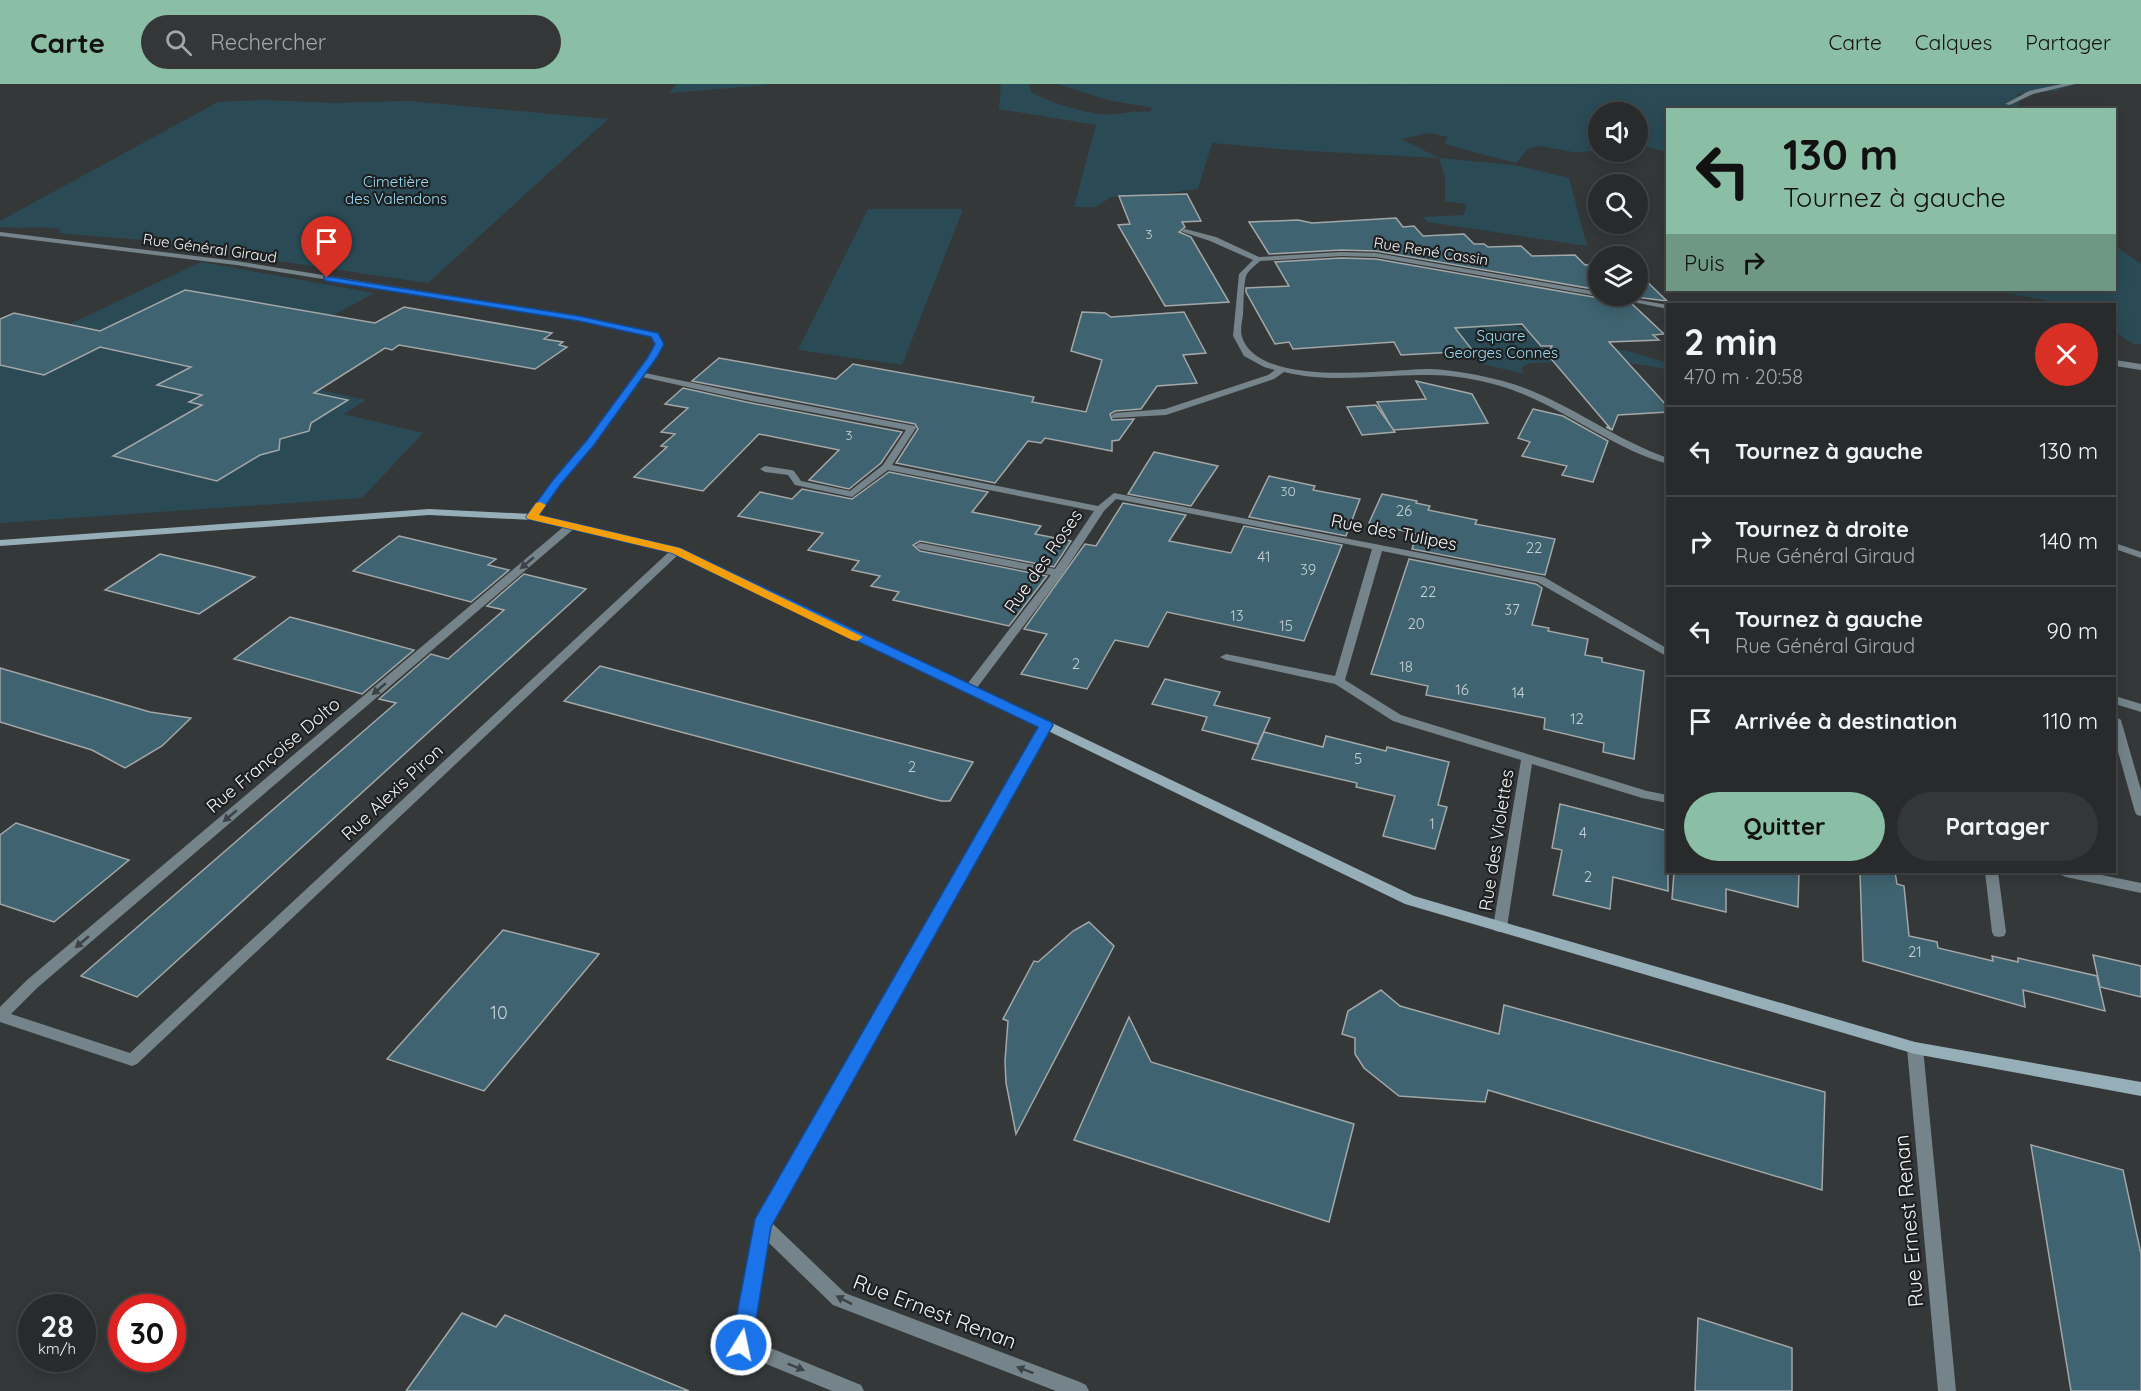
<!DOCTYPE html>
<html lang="fr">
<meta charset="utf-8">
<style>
body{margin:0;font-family:Quicksand,sans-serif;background:#343637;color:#f1f3f6;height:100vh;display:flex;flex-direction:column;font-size:22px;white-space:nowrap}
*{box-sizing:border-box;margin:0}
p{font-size:20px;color:#a5a7a9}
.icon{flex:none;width:33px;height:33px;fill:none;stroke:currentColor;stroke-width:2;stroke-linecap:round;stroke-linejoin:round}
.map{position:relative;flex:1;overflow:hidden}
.details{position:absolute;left:1666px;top:219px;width:450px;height:570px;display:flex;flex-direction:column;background:#282a2b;border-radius:0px;box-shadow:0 3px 15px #0003,0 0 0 2px #444647}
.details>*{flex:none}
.banner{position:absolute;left:1666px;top:24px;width:450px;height:183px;border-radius:0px;box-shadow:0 3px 15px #0003,0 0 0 2px #444647;background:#8abfa5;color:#111;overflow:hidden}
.fabs{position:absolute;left:1588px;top:18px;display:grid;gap:12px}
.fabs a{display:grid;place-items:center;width:60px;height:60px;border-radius:50%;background:#282a2b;box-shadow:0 3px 15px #0003,0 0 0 2px #444647;font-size:30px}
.speed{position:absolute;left:18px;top:1210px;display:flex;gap:12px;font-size:30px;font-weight:700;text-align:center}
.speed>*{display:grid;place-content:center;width:78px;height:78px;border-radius:50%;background:#282a2b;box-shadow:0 3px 15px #0003,0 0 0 2px #444647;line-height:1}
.speed small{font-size:15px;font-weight:400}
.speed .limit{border:9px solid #d22;background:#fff;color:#111}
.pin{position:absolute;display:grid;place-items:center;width:51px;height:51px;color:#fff;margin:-62px -26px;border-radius:50% 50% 50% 0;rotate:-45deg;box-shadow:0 0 6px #0007}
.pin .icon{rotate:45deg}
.me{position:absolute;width:66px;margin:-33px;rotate:10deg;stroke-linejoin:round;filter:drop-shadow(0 0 4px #0008)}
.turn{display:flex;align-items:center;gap:21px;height:126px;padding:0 18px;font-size:27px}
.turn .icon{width:78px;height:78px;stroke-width:2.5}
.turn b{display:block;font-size:42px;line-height:51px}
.then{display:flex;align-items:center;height:57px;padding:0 18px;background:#0003;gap:12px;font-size:22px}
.round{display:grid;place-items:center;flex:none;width:63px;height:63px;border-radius:32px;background:#343637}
.head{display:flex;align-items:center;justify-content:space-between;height:102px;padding:0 18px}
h1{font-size:36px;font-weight:700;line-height:45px}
.button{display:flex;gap:12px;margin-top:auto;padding:12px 18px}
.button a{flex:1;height:69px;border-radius:36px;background:#8abfa5;color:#111;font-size:24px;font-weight:700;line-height:69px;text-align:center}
.button a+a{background:#343637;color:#f1f3f6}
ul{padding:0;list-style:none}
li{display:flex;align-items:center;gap:18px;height:90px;padding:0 18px;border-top:2px solid #444647}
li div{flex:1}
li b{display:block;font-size:22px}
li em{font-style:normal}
header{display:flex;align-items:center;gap:36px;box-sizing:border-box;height:84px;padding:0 30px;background:#8abfa5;color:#111}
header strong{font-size:28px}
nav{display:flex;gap:33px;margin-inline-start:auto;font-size:21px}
.search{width:420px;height:54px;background:#343637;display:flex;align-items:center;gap:15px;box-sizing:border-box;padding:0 21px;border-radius:33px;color:#a5a7a9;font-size:22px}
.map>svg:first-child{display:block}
</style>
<header>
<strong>Carte</strong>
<div class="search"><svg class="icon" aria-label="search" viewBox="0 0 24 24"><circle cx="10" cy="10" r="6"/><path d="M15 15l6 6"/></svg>Rechercher</div>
<nav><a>Carte</a><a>Calques</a><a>Partager</a></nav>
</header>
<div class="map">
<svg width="2141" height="1307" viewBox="0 0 2141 1307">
<rect width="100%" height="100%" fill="#353839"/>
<g fill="#2a4b56">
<path d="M677,0H766L767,1L669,9Z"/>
<path d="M1001,0H1029L1031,8C1050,19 1094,33 1117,30C1128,28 1138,27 1150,28L1153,24L1108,16L1057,0L2069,1L2056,7L2017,10L2019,22L2034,25L1668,26V68L1644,62H1638V28H1599V67L1573,68L1540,62L1529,64L1516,79L1444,60L1448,53L1430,49L1401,55L1439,74L1514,81L1569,94L1587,162L1428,138L1422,133L1464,131L1466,120L1445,117V94L1439,74L1291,66L1212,59L1198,105L1162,110L1111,113L1096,123H1074L1096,41L999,25Z"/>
<path d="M262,16L334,19L409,17L608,35L428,199L162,160L165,158L59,149L60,145C39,142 20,145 0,143V137L218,18Z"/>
<path d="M868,125H963L902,281L798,266Z"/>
<path d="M2115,162L2141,180V260H2133L2115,248V220H2070L1986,206H2115Z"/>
<path d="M201,178L374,209L269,267L281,297L366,316L344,330L423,349L362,414L0,439V273Z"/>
<path d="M1513,240L1533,249L1631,268L1668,279V286C1622,274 1577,277 1529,279L1521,284L1524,290L1483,280L1455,243Z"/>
</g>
<g fill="#3f6370" stroke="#a3a7a8" stroke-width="1.5">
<path d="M1187,110L1201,137L1182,138L1185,143L1179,148L1191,153L1229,218L1165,222L1118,141L1130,140L1119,112Z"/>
<path d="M1396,134L1403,143L1414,142L1423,152L1464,150L1474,160H1484L1488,163L1521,162L1532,172L1575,171L1585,181L1594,180L1599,183V206L1376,167L1341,166L1269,170L1249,138L1298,136L1312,139Z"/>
<path d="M1341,174L1376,175L1599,214L1601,213L1632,220L1664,250L1653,251L1659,256L1609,258L1668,323V328L1618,331L1612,346L1606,343L1610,344L1547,270L1552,262H1541L1522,240L1455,244L1473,267L1401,271L1394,258L1293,265L1289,258L1275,260L1246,208V204L1289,202L1275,178Z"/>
<path d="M1638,189L1667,217L1627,212H1638Z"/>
<path d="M185,206L375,239L404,223L552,249L544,255L563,258L559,261L567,263L535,285L399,261L392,266L385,264L314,309L348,316L311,339L309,347L280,355L279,366L260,371L217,397L113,372L202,321L189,318L202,311L157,301L191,283L100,263L44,291L0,281V235L14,229L100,247Z"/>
<path d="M1082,228L1105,229L1111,233L1184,228L1206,269L1183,271L1197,299L1157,302L1141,325L1115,327L1110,330L1112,336L1134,335L1119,356L1112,357V367L1045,354L1041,359L1028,357L995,399L896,379L918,345L915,340L692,297L719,274L836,295L853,280L1034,313L1032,318L1086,328L1102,276L1071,267Z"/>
<path d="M1416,297L1472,310L1488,339L1393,346L1377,318L1426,315Z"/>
<path d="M683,304L746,318L902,348L881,379L849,405L809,396L839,366L759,350L703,407L634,393L667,363L661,362L675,350L661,348L688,324L665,320Z"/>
<path d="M1376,321L1395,348L1362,351L1347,323Z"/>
<path d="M1533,325L1563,332L1608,357L1593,398L1562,391L1567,382L1522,372L1530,358L1518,354Z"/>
<path d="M1154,368L1218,382L1191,422L1128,410Z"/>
<path d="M889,388L988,408L972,428L1041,442L1035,450L1071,457L1054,483L920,457L913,461L920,467L1047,492L1009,542L893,516L899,508L871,502L880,492L852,486L859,477L808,466L823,449L738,432L760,408L792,415L802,405L852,415Z"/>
<path d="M1269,392L1315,402L1313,406L1360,415L1346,452L1249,433Z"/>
<path d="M1382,410L1417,417L1416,419L1430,422L1428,426L1477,436L1475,440L1555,455L1545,491L1412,465L1417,450L1369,439Z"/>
<path d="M1123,419L1186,431L1169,457L1231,469L1244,442L1342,461L1304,557L1167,528L1148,563L1115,556L1087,605L1021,590L1047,550L1024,545L1085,460L1096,462Z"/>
<path d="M399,452L496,475L488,481L509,486L471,518L353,487Z"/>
<path d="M160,470L216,483L255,493L199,530L105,506Z"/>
<path d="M1409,475L1536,500L1542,504L1532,541L1549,544L1548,547L1588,555L1585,571L1602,574V578L1644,587L1634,675L1603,668L1604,659L1544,645L1545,634L1426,611L1428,602L1371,590Z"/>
<path d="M524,490L586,505L137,913L81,892L396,619L379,615L431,570L448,575L504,526L487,522Z"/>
<path d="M290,533L336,545L414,566L362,610L234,575Z"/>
<path d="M600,582L973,678L950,717H941L564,617Z"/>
<path d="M0,584L150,628L191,634L162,662L125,684L92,666L0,638Z"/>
<path d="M1165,595L1220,608L1214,621L1270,634L1258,660L1202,646L1207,633L1152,620Z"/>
<path d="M1264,648L1323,663L1326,652L1386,667L1387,663L1449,678L1438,721L1447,723L1435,765L1383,752L1395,712L1356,703L1357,699L1252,675Z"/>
<path d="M1560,720L1668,747V807L1613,793L1610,825L1553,811L1562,766L1552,764Z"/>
<path d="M16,739L129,776L54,838L0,820V751Z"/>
<path d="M1674,788H1799L1798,823L1726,805V828L1672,815Z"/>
<path d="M1860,788H1895L1897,800L1904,802L1909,852L1937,858L1938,864L1993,877L1992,872L2018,878V874L2097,892L2105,927L2023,906L2025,923L1863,877Z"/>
<path d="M1089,838L1114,862L1016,1050L1006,999L1005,977L1008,937L1003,935L1034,877L1038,878L1073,847Z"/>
<path d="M503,846L599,870L484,1007L387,975Z"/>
<path d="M2093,871L2141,882V913L2100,903Z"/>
<path d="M1381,906L1400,922L1499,950L1504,921L1825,1008L1822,1106L1488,1006L1485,1018L1399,1012L1364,984L1355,970V954L1342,950L1348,927Z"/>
<path d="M1129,933L1151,978L1354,1040L1329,1138L1074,1056Z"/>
<path d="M2031,1061L2123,1086L2141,1170V1307H2071Z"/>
<path d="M462,1229L496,1243L505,1231L689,1307H406Z"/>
<path d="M1698,1234L1792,1264V1307H1695Z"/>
</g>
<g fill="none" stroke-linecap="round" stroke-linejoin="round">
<g fill="#74848a" fill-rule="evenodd">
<path d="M2062,0H2075L2033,10L2010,21L2005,20L2029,7Z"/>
<path d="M1185,145L1216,153L1259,173L1341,168L1376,169L1599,208V212H1602H1599L1376,173L1341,172L1260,177C1256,181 1250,185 1247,190C1243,197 1244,221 1243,231C1242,237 1240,247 1242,253C1259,305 1388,285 1430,285C1455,286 1479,291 1503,297C1562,313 1610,354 1668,374V380C1604,362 1554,314 1489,299C1470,294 1449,291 1430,291C1382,290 1331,300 1284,288L1274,295L1166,331L1112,334L1111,332L1115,329L1165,325L1268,291L1275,286L1264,283L1244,272L1233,252L1239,190L1253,176L1210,157L1183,148L1181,147Z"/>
<path d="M0,148L236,177L579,232L655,249H658L663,260L645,289L746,310L915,342L916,344L892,381L1098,422L1114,409L1544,493L1668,565V573L1537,498L1382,467L1345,596L1401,631L1647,707L1668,711V719L1642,714L1532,680L1507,843L1505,847L1500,848L1495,847L1493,843L1521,676L1393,637L1335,600L1226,576L1220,573L1226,570L1335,592L1372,465L1116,415L1104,427L1062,491L973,609H965L963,606L965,603L1051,491L920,465L915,462L920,459L1055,485L1094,427L888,386L852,413L795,401L788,391L765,388L760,385L765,382L791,386L794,387L801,397L850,407L883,381L906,346L746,316L642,293L594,360L559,400L535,435H529L527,433L553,396L588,356L648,273L655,260L652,253L579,236L236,181L0,152Z"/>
<path d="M1603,212H1617L1668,221V225Z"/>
<path d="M2115,276L2141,280V286L2115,282Z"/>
<path d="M572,438L577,441L576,443L37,904L11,930L130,969L672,465H680V469L137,980L132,982L0,938V923L27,896L568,439Z"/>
<path d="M2115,459L2141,468V474L2115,465Z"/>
<path d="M2115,612L2141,620V628L2115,620Z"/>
<path d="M2115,632L2121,636L2141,706V732L2137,731L2135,728L2115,657Z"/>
<path d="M1046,637L1052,641L772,1139L845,1209L1080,1298L1086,1301L1089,1307H1056L833,1221L768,1158L751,1256L861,1301L864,1307H832L735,1267L732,1261L756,1136L1040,641Z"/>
<path d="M1985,788H1998L2006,848L2004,852L1999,853L1994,852L1992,848Z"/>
<path d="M2059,788H2087L2141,799V809L2066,793L2061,791Z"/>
<path d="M1915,958L1920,960L1923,964L1956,1307H1938L1907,964L1910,960Z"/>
</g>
<path fill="#95aeb8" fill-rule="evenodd" d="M429,425L532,430L680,465L1050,638L1414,812L1915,958L2141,998V1012L1915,970L1405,820L1042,644L673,469L532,436L429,431L0,462V456Z"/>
</g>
<defs><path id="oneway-solid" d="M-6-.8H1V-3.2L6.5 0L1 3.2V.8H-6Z" transform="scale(1.5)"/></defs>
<g fill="#3c4245">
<use href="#oneway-solid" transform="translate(527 479) rotate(140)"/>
<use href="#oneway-solid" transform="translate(379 605) rotate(140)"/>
<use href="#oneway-solid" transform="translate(230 732) rotate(140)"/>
<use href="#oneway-solid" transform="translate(82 858) rotate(140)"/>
<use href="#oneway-solid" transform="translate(844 1216) rotate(-153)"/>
<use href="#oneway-solid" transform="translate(796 1283) rotate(22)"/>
<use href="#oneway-solid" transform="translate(1025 1286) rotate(-159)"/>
</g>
<path fill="#1a73e8" stroke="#114b97" stroke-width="1.5" d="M324,192L579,232L658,249L664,260L657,273L594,361L560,401L539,431L680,464L1051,638L1053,641L771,1143L752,1261L749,1268L741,1271L734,1268L731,1261L755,1135L1038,643L672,469L528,435L526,433L553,396L587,356L648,273L655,260L651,253L579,237L327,197L324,196Z"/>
<path fill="#f59e0b" d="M540,418L546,421L539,431L680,464L863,553L857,557L852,556L672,469L528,435L526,433L536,419Z"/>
<g text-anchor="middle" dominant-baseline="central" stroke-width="4.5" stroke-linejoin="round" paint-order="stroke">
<g font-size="14" fill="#c5d0d4">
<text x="1149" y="150">3</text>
<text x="849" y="351">3</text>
<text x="1288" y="407">30</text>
</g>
<g font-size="15" fill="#99ddf5" stroke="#1e1f20">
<text x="396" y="97">Cimetière<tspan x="396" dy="17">des Valendons</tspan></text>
<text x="1501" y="251">Square<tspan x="1501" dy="17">Georges Connes</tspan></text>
</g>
<g font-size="15" fill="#f2f4f5" stroke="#1e1f20">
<text transform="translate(210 164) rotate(8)">Rue Général Giraud</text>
<text transform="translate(1431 167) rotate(9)">Rue René Cassin</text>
</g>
<g font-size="15" fill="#c5d0d4">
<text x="1404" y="426">26</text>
<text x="1534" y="463">22</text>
<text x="1264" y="472">41</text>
<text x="1308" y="485">39</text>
<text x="1428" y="507">22</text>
<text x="1512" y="525">37</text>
<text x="1237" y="531">13</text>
<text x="1416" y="539">20</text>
<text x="1286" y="541">15</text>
<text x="1076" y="579">2</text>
<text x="1406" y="582">18</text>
<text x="1462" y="605">16</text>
<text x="1518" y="608">14</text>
<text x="1577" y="634">12</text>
<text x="1358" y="674">5</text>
<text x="912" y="682">2</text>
<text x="1432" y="739">1</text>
<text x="1583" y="748">4</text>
<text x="1588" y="792">2</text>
<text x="1915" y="867">21</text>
</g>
<g font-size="18" fill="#f2f4f5" stroke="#1e1f20">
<text transform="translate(1394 448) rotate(11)">Rue des Tulipes</text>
<text transform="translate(1043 477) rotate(-55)">Rue des Roses</text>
<text transform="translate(273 671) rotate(-40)">Rue Françoise Dolto</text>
<text transform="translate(392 708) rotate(-43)">Rue Alexis Piron</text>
<text transform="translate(1496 756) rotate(-81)">Rue des Violettes</text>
</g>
<g font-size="18" fill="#c5d0d4">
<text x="499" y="928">10</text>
</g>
<g font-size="21" fill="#f2f4f5" stroke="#1e1f20">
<text transform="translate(1908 1137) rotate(-95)">Rue Ernest Renan</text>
<text transform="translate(935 1227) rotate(21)">Rue Ernest Renan</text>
</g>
</g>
</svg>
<div class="fabs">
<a><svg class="icon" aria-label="sound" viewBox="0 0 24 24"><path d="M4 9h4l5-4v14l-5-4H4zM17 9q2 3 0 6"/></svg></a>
<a><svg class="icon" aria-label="search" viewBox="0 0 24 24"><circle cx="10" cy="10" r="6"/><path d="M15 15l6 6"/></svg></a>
<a><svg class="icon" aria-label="layers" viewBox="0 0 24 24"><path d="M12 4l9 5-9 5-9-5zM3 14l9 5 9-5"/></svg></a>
</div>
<div class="speed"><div>28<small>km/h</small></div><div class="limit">30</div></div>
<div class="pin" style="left:327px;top:194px;background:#d93025"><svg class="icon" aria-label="arrive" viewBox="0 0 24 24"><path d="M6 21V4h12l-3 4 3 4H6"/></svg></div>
<svg class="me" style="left:741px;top:1261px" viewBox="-20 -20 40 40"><circle r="17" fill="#1a73e8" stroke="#fff" stroke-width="3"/><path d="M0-11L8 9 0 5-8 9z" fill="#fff"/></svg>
<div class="banner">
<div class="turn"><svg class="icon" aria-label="left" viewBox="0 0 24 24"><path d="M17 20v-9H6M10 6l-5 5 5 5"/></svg><div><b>130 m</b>Tournez à gauche</div></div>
<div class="then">Puis<svg class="icon" aria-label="right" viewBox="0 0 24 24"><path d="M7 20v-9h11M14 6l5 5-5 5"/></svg></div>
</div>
<section class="details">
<div class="head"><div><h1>2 min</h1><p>470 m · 20:58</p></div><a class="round" style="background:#d93025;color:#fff"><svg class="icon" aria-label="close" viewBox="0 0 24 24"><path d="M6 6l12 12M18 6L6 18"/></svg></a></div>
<ul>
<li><svg class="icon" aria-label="left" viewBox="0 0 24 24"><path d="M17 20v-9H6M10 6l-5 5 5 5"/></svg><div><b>Tournez à gauche</b></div><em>130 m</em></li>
<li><svg class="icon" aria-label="right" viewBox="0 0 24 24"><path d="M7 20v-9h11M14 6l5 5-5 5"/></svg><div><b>Tournez à droite</b><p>Rue Général Giraud</p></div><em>140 m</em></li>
<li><svg class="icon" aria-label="left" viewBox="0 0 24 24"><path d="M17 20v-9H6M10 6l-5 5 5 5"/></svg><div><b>Tournez à gauche</b><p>Rue Général Giraud</p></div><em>90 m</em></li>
<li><svg class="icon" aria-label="arrive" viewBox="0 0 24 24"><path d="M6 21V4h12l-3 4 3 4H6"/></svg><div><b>Arrivée à destination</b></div><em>110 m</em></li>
</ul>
<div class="button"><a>Quitter</a><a>Partager</a></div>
</section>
</div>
